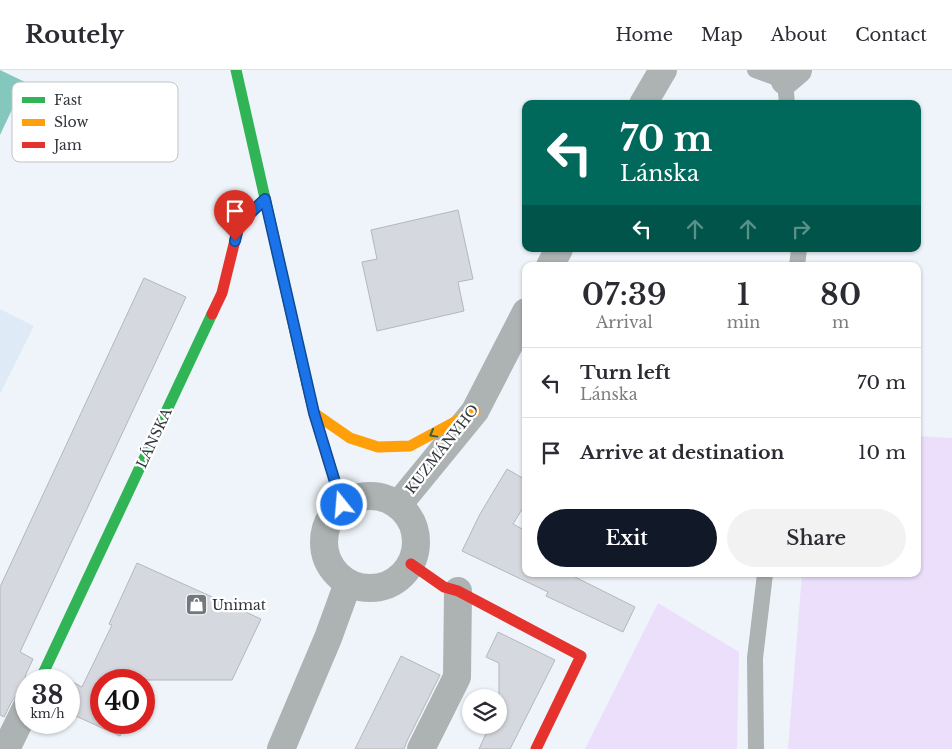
<!DOCTYPE html>
<meta charset="utf-8">
<style>
body{margin:0;font-family:"Libre Baskerville",serif;background:#f2f2f3;color:#2b2b33;height:100vh;display:flex;flex-direction:column;font-size:19px;white-space:nowrap}
*{box-sizing:border-box;margin:0}
p{font-size:16px;color:#7c7c81}
.icon{flex:none;width:28px;height:28px;fill:none;stroke:currentColor;stroke-width:2;stroke-linecap:round;stroke-linejoin:round}
.map{position:relative;flex:1;overflow:hidden}
.details{position:absolute;left:522px;top:192px;width:399px;height:315px;display:flex;flex-direction:column;background:#fff;border-radius:10px;box-shadow:0 1px 4px #0004}
.details>*{flex:none}
.top-card{position:absolute;left:522px;top:30px;width:399px;height:152px;border-radius:10px;box-shadow:0 1px 4px #0004;background:#00695c;color:#fff;overflow:hidden}
.fabs{position:absolute;left:462px;top:619px;display:grid;gap:10px}
.fabs a{display:grid;place-items:center;width:45px;height:45px;border-radius:50%;background:#fff;box-shadow:0 1px 4px #0004;font-size:25px}
.speed{position:absolute;left:15px;top:599px;display:flex;gap:10px;font-size:25px;font-weight:700;text-align:center}
.speed>*{display:grid;place-content:center;width:65px;height:65px;border-radius:50%;background:#fff;box-shadow:0 1px 4px #0004;line-height:1}
.speed small{font-size:12px;font-weight:400}
.speed .limit{border:8px solid #d22;background:#fff;color:#111}
.pin{position:absolute;display:grid;place-items:center;width:42px;height:42px;color:#fff;margin:-51px -21px;border-radius:50% 50% 50% 0;rotate:-45deg;box-shadow:0 0 5px #0007}
.pin .icon{rotate:45deg}
.me{position:absolute;width:55px;margin:-28px;rotate:343deg;stroke-linejoin:round;filter:drop-shadow(0 0 4px #0008)}
.turn{display:flex;align-items:center;gap:18px;height:105px;padding:0 15px;font-size:22px}
.turn .icon{width:65px;height:65px;stroke-width:2.5}
.turn b{display:block;font-size:35px;line-height:42px}
.lanes{display:flex;align-items:center;height:48px;padding:0 15px;background:#0003;justify-content:center;gap:25px;direction:ltr}
.lanes .off{opacity:.35}
.eta{display:flex;justify-content:space-evenly;align-items:center;height:85px;text-align:center}
.eta b{font-size:30px;font-weight:600;line-height:35px}
.primary-button{display:flex;gap:10px;margin-top:auto;padding:10px 15px}
.primary-button a{flex:1;height:58px;border-radius:30px;background:#111827;color:#fff;font-size:20px;font-weight:600;line-height:58px;text-align:center}
.primary-button a+a{background:#f2f2f3;color:#2b2b33}
ul{padding:0;list-style:none}
li{display:flex;align-items:center;gap:15px;height:70px;padding:0 15px;border-top:1px solid #e1e1e2}
li div{flex:1}
li b{display:block;font-size:19px}
li em{font-style:normal}
header{display:flex;align-items:center;gap:30px;box-sizing:border-box;height:70px;padding:0 25px;background:#fff;border-bottom:1px solid #e1e1e2}
header strong{font-size:24px}
nav{display:flex;gap:28px;margin-inline-start:auto;font-size:18px}
.map>svg:first-child{display:block}
</style>
<header>
<strong>Routely</strong>
<nav><a>Home</a><a>Map</a><a>About</a><a>Contact</a></nav>
</header>
<div class="map">
<svg width="952" height="679" viewBox="0 0 952 679">
<rect width="100%" height="100%" fill="#eef4f9"/>
<path fill="#deebf7" d="M0,239L34,256L0,324Z"/>
<g fill="#ebdffb">
<path d="M918,366L952,368V679H788L802,504H918Z"/>
<path d="M658,533L739,582L737,679H585Z"/>
</g>
<path fill="#84c7bd" d="M0,0L25,12L0,65Z"/>
<g fill="#d5d8de" stroke="#b4b7bc">
<path d="M458,140L473,209L458,212L464,241L377,261L362,192L377,189L371,160Z"/>
<path d="M144,208L186,227L20,582L33,589L26,604L24,611L26,623L17,625L12,631L4,647L0,645V517Z"/>
<path d="M507,399L526,410V433L513,454L526,461V504H569L635,537L623,562L546,526L548,522L462,481L480,444Z"/>
<path d="M137,493L261,549L232,610H146L144,614V610H101V652H126L120,666L69,643V610H57L60,605L82,617L112,555L109,554Z"/>
<path d="M498,562L555,590L510,679H479L490,655H499V593L486,587Z"/>
<path d="M401,586L440,605L407,671L404,679H355Z"/>
<path d="M36,652H47L42,663L33,659Z"/>
</g>
<g fill="none" stroke-linecap="round" stroke-linejoin="round">
<g stroke="#adb2b3" stroke-width="16">
<path d="M755,0L785,11L787,34"/>
<path d="M797,196L799,179"/>
<path d="M756,679L755,588L765,504"/>
</g>
<g stroke="#adb2b3" stroke-width="28">
<path d="M785,11L798,0"/>
<path d="M643,34L663,0"/>
<path d="M550,196L559,179"/>
<circle cx="370" cy="472" r="46"/>
<path d="M398,435L475,341L526,242"/>
<path d="M6,679L26,638"/>
<path d="M281,679L328,568L348,513"/>
<path d="M421,679L457,607L458,521"/>
</g>
<g stroke="#30b455" stroke-width="11">
<path d="M236,0L307,314"/>
<path d="M40,610L212,244"/>
</g>
<path stroke="#ff9f0a" stroke-width="11" d="M314,343L350,368L378,377L410,376L475,341"/>
<g stroke="#e5322d" stroke-width="11">
<path d="M212,244L222,223L239,154L265,129"/>
<path d="M307,314L314,343L342,435"/>
<path d="M411,494L444,517L458,521L581,586L536,679"/>
</g>
</g>
<defs><path id="oneway-chevron" d="M-2-3.5L2.5 0L-2 3.5" fill="none" stroke-width="1.6" stroke-linecap="round" stroke-linejoin="round" transform="scale(1.25)"/></defs>
<use stroke="#306245" href="#oneway-chevron" transform="translate(433 364) rotate(151)"/>
<g fill="none" stroke-linecap="round" stroke-linejoin="round">
<defs>
<path id="route" d="M235,171L239,154L265,129L314,343L342,435"/>
</defs>
<use href="#route" stroke="#114b97" stroke-width="12"/>
<use href="#route" stroke="#1a73e8" stroke-width="9"/>
</g>
<defs>
<symbol id="shop-square" viewBox="-11 -11 22 22"><rect x="-9" y="-9" width="18" height="18" rx="4" fill="#72787e" stroke="#fff"/><path d="M-5-2.5h2.3a2.7 3.5 0 0 1 5.4 0H5L5.5 6h-11ZM-1.5-2.5h3a1.5 2.3 0 0 0-3 0Z" fill="#fff"/></symbol>
</defs>
<g fill-rule="evenodd">
<use href="#shop-square" x="184" y="522" width="25" height="25"/>
</g>
<g text-anchor="middle" dominant-baseline="central" stroke-width="4.5" stroke-linejoin="round" paint-order="stroke">
<g font-size="14" fill="#30363c" stroke="#fff">
<text transform="translate(154 368) rotate(-65)">LÁNSKA</text>
<text transform="translate(442 379) rotate(-52)">KUZMÁNYHO</text>
</g>
<g font-size="14" fill="#30363c" stroke="#fff" text-anchor="start">
<text x="212" y="535">Unimat</text>
</g>
</g>
<rect x="12" y="12" width="166" height="80" rx="8" fill="#fff" stroke="#c1c3c4" stroke-width="1"/>
<rect x="22" y="27" width="23" height="6" fill="#30b455"/>
<rect x="22" y="49" width="23" height="7" fill="#ff9f0a"/>
<rect x="22" y="72" width="23" height="6" fill="#e5322d"/>
<g font-size="14" fill="#30363c">
<text x="54" y="35">Fast</text>
<text x="54" y="57">Slow</text>
<text x="54" y="80">Jam</text>
</g>
</svg>
<div class="fabs">
<a><svg class="icon" aria-label="layers" viewBox="0 0 24 24"><path d="M12 4l9 5-9 5-9-5zM3 14l9 5 9-5"/></svg></a>
</div>
<div class="speed"><div>38<small>km/h</small></div><div class="limit">40</div></div>
<div class="pin" style="left:235px;top:171px;background:#d93025"><svg class="icon" aria-label="arrive" viewBox="0 0 24 24"><path d="M6 21V4h12l-3 4 3 4H6"/></svg></div>
<svg class="me" style="left:342px;top:435px" viewBox="-20 -20 40 40"><circle r="17" fill="#1a73e8" stroke="#fff" stroke-width="3"/><path d="M0-11L8 9 0 5-8 9z" fill="#fff"/></svg>
<div class="top-card">
<div class="turn"><svg class="icon" aria-label="left" viewBox="0 0 24 24"><path d="M17 20v-9H6M10 6l-5 5 5 5"/></svg><div><b>70 m</b>Lánska</div></div>
<div class="lanes"><svg class="icon" aria-label="left" viewBox="0 0 24 24"><path d="M17 20v-9H6M10 6l-5 5 5 5"/></svg><svg class="icon off" aria-label="ahead" viewBox="0 0 24 24"><path d="M12 20V5M6 11l6-6 6 6"/></svg><svg class="icon off" aria-label="ahead" viewBox="0 0 24 24"><path d="M12 20V5M6 11l6-6 6 6"/></svg><svg class="icon off" aria-label="right" viewBox="0 0 24 24"><path d="M7 20v-9h11M14 6l5 5-5 5"/></svg></div>
</div>
<section class="details">
<div class="eta">
<div><b>07:39</b><p>Arrival</p></div>
<div><b>1</b><p>min</p></div>
<div><b>80</b><p>m</p></div>
</div>
<ul>
<li><svg class="icon" aria-label="left" viewBox="0 0 24 24"><path d="M17 20v-9H6M10 6l-5 5 5 5"/></svg><div><b>Turn left</b><p>Lánska</p></div><em>70 m</em></li>
<li><svg class="icon" aria-label="arrive" viewBox="0 0 24 24"><path d="M6 21V4h12l-3 4 3 4H6"/></svg><div><b>Arrive at destination</b></div><em>10 m</em></li>
</ul>
<div class="primary-button"><a>Exit</a><a>Share</a></div>
</section>
</div>
